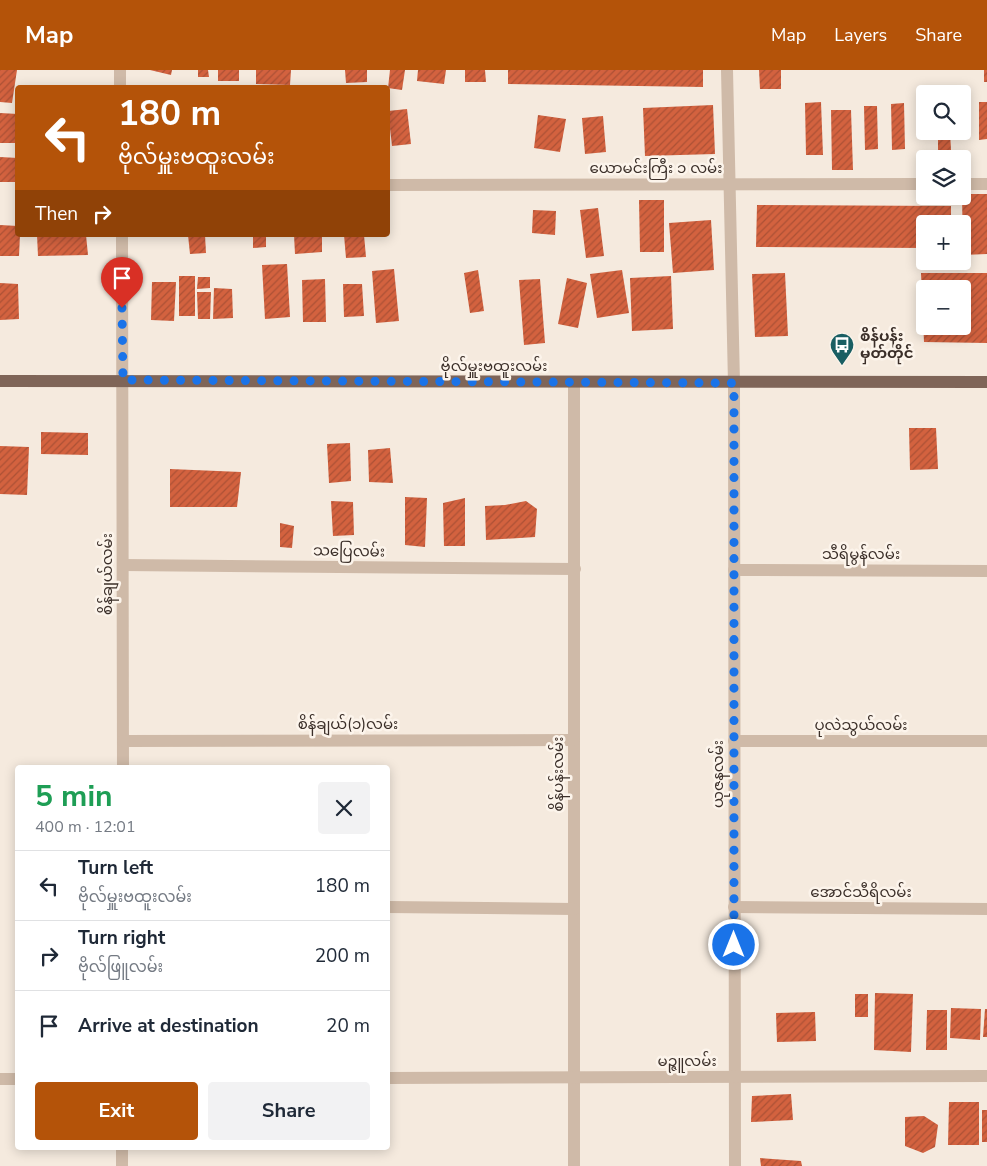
<!DOCTYPE html>
<meta charset="utf-8">
<style>
body{margin:0;font-family:"Nunito Sans","Noto Sans Myanmar",sans-serif;background:#f2f2f3;color:#1f2937;height:100vh;display:flex;flex-direction:column;font-size:19px;white-space:nowrap}
*{box-sizing:border-box;margin:0}
p{font-size:16px;color:#747a83}
.icon{flex:none;width:28px;height:28px;fill:none;stroke:currentColor;stroke-width:2;stroke-linecap:round;stroke-linejoin:round}
.map{position:relative;flex:1;overflow:hidden}
.side{position:absolute;left:15px;top:695px;width:375px;height:385px;display:flex;flex-direction:column;background:#fff;border-radius:5px;box-shadow:0 2px 12px #0003}
.side>*{flex:none}
.top-card{position:absolute;left:15px;top:15px;width:375px;height:152px;border-radius:5px;box-shadow:0 2px 12px #0003;background:#b45309;color:#fff;overflow:hidden}
.controls{position:absolute;left:916px;top:15px;display:grid;gap:10px}
.controls a{display:grid;place-items:center;width:55px;height:55px;border-radius:5px;background:#fff;box-shadow:0 2px 12px #0003;font-size:25px}
.pin{position:absolute;display:grid;place-items:center;width:42px;height:42px;color:#fff;margin:-51px -21px;border-radius:50% 50% 50% 0;rotate:-45deg;box-shadow:0 0 5px #0007}
.pin .icon{rotate:45deg}
.me{position:absolute;width:55px;margin:-28px;rotate:0deg;stroke-linejoin:round;filter:drop-shadow(0 0 4px #0008)}
.turn{display:flex;align-items:center;gap:18px;height:105px;padding:0 20px;font-size:22px}
.turn .icon{width:65px;height:65px;stroke-width:2.5}
.turn b{display:block;font-size:35px;line-height:42px}
.then{display:flex;align-items:center;height:48px;padding:0 20px;background:#0003;gap:10px;font-size:19px}
.round{display:grid;place-items:center;flex:none;width:52px;height:52px;border-radius:5px;background:#f2f2f3}
.head{display:flex;align-items:center;justify-content:space-between;height:85px;padding:0 20px}
h1{font-size:30px;font-weight:700;line-height:38px;color:#1e9e55}
.button{display:flex;gap:10px;margin-top:auto;padding:10px 20px}
.button a{flex:1;height:58px;border-radius:5px;background:#b45309;color:#fff;font-size:20px;font-weight:700;line-height:58px;text-align:center}
.button a+a{background:#f2f2f3;color:#1f2937}
ul{padding:0;list-style:none}
li{display:flex;align-items:center;gap:15px;height:70px;padding:0 20px;border-top:1px solid #e0e1e3}
li div{flex:1}
li b{display:block;font-size:19px}
li em{font-style:normal}
header{display:flex;align-items:center;gap:30px;box-sizing:border-box;height:70px;padding:0 25px;background:#b45309;color:#fff}
header strong{font-size:24px}
nav{display:flex;gap:28px;margin-inline-start:auto;font-size:18px}
.map>svg:first-child{display:block}
</style>
<header>
<strong>Map</strong>
<nav><a>Map</a><a>Layers</a><a>Share</a></nav>
</header>
<div class="map">
<svg width="987" height="1096" viewBox="0 0 987 1096">
<defs>
<pattern id="building-hatch" width="6" height="6" patternUnits="userSpaceOnUse" patternTransform="scale(1.25)"><rect width="6" height="6" fill="#d3623f"/><path d="M-1 1l2-2M0 6l6-6M5 7l2-2" fill="none" stroke="#ac5135"/></pattern>
</defs>
<rect width="100%" height="100%" fill="#f5eade"/>
<g fill="url(#building-hatch)" fill-rule="evenodd">
<path d="M0,0H17L12,33L0,32Z"/>
<path d="M150,0H172L171,5Z"/>
<path d="M198,0H208L209,7H198Z"/>
<rect x="218" y="0" width="21" height="11"/>
<path d="M256,0H291L290,15L256,14Z"/>
<path d="M345,0H367V12L346,13Z"/>
<path d="M390,0H405L402,20L388,18Z"/>
<path d="M418,0H446L444,14L417,11Z"/>
<path d="M465,0H485L486,12H465Z"/>
<path d="M508,0H703V17L508,14Z"/>
<path d="M759,0H781V19H760Z"/>
<rect x="984" y="0" width="3" height="12"/>
<path d="M78,15V18H48V16Z"/>
<path d="M821,32L823,85H806L805,33Z"/>
<path d="M979,32H987V69L979,70Z"/>
<path d="M904,33L905,79L892,80L891,34Z"/>
<path d="M713,35L715,84L645,86L643,38Z"/>
<path d="M864,36H877L878,79L865,80Z"/>
<path d="M407,39L411,74L392,76L388,41Z"/>
<path d="M831,40H851L853,100H832Z"/>
<path d="M0,43L18,44L15,73H0Z"/>
<path d="M538,45L566,49L560,82L534,78Z"/>
<path d="M603,46L606,82L585,84L582,48Z"/>
<path d="M938,61H950L951,80H938Z"/>
<path d="M0,87L18,88V112H0Z"/>
<path d="M962,124H987V184L963,185Z"/>
<path d="M639,130H664V182H640Z"/>
<path d="M757,135L951,136V154H925V178L756,177Z"/>
<path d="M598,138L604,186L586,188L580,140Z"/>
<path d="M533,140L556,141L555,165L532,163Z"/>
<path d="M711,150L714,200L673,203L669,153Z"/>
<path d="M0,155L18,156V165H20L19,186H0Z"/>
<path d="M37,165H86L88,185L38,186Z"/>
<path d="M188,165H205L206,183L190,184Z"/>
<rect x="218" y="165" width="15" height="2"/>
<path d="M253,165H266V177L253,178Z"/>
<path d="M294,165H322V182L295,184Z"/>
<path d="M344,165H364L366,187L346,188Z"/>
<path d="M287,194L290,247L265,249L262,195Z"/>
<path d="M394,199L399,251L376,253L372,201Z"/>
<path d="M478,200L484,241L470,243L464,203Z"/>
<path d="M622,200L629,243L597,248L590,204Z"/>
<path d="M785,203L788,266L755,267L752,204Z"/>
<path d="M921,203H987V273L924,272ZM925,219H962V256H925Z"/>
<rect x="179" y="206" width="16" height="40"/>
<path d="M671,206L673,259L632,261L630,208Z"/>
<path d="M198,207H210V218L197,219Z"/>
<path d="M567,208L587,213L578,258L558,254Z"/>
<path d="M325,209L326,252H303L302,210Z"/>
<path d="M540,209L545,273L524,275L519,210Z"/>
<path d="M152,212H176L174,251L151,250Z"/>
<path d="M0,213L18,214L19,249L0,250Z"/>
<path d="M343,214H362L364,246L344,247Z"/>
<path d="M214,218L232,219L233,248L213,249Z"/>
<path d="M197,222H211L210,249H198Z"/>
<path d="M909,358H936L938,399L910,400Z"/>
<path d="M41,362L88,363V385L41,384Z"/>
<path d="M350,373L351,411L329,413L327,374Z"/>
<path d="M0,376L29,377L27,425L0,424Z"/>
<path d="M390,378L393,413L369,412L368,380Z"/>
<path d="M170,399L241,402L237,437H170Z"/>
<path d="M405,427L427,428L425,477L405,475Z"/>
<path d="M465,428V476H444L443,433Z"/>
<path d="M331,431L353,432L354,465L333,466Z"/>
<path d="M526,431L537,439L535,467L486,470L485,436L505,435Z"/>
<path d="M280,453L294,456L292,478L280,477Z"/>
<path d="M875,923L913,924L911,982L874,980Z"/>
<rect x="855" y="924" width="13" height="23"/>
<path d="M951,938L981,939L980,970L950,968Z"/>
<path d="M985,939H987V967H983Z"/>
<path d="M927,940H947V980H926Z"/>
<path d="M815,942L816,971L777,972L776,943Z"/>
<path d="M791,1024L793,1050L751,1052L752,1026Z"/>
<path d="M949,1032H979V1075H948Z"/>
<rect x="982" y="1040" width="5" height="32"/>
<path d="M924,1046L938,1055L935,1077L923,1083L905,1076V1047Z"/>
<path d="M760,1088L801,1091L802,1096H761Z"/>
</g>
<g fill="none" stroke-linecap="round" stroke-linejoin="round">
<g stroke="#cfbaa8" stroke-width="12">
<path d="M120,0V18"/>
<path d="M727,0L734,313L735,1096"/>
<path d="M962,114H987"/>
<path d="M388,115L925,114"/>
<path d="M122,165L123,698"/>
<path d="M574,312V1096"/>
<path d="M123,495L575,499"/>
<path d="M734,500L987,501"/>
<path d="M123,671L574,670"/>
<path d="M734,671H987"/>
<path d="M388,837L574,839"/>
<path d="M734,837L987,839"/>
<path d="M388,1008L987,1006"/>
<path d="M0,1009H18"/>
<path d="M122,1096V1078"/>
</g>
<path stroke="#7f6558" stroke-width="12" d="M0,311L987,312"/>
</g>
<g fill="none" stroke-linecap="round" stroke-linejoin="round">
<path stroke="#1a73e8" stroke-width="9" stroke-dasharray="0 16.2" d="M122,238L123,310L734,313V875"/>
</g>
<defs>
<symbol id="bus-pin" viewBox="-11 -11 22 30"><path d="M0 17L-7.5 6A9.5 9.5 0 1 1 7.5 6Z" fill="#195e62" stroke="#fcf4eb"/><path d="M-5-6H5V4H4V6H2V4H-2V6H-4V4H-5ZM-3.5-4V0h7V-4ZM-3.5 1.2v1.5H-2V1.2ZM2 1.2v1.5H3.5V1.2Z" fill="#fff"/></symbol>
</defs>
<g fill-rule="evenodd">
<use href="#bus-pin" x="828" y="261" width="28" height="38"/>
</g>
<g text-anchor="middle" dominant-baseline="central" stroke-width="5" stroke-linejoin="round" paint-order="stroke">
<g font-size="15" fill="#3b2f29" stroke="#fcf4eb">
<text x="656" y="98">ယောမင်းကြီး ၁ လမ်း</text>
<text x="494" y="296">ဗိုလ်မှူးဗထူးလမ်း</text>
<text transform="translate(349 481) rotate(1)">သပြေလမ်း</text>
<text x="861" y="484">သီရိမွန်လမ်း</text>
<text transform="translate(107 504) rotate(-90)">စိန်ချယ်လမ်း</text>
<text x="348" y="654">စိန်ချယ်(၁)လမ်း</text>
<text x="861" y="655">ပုလဲသွယ်လမ်း</text>
<text transform="translate(558 704) rotate(-90)">စိန်ပန်းလမ်း</text>
<text transform="translate(718 704) rotate(-90)">ယုဇနလမ်း</text>
<text x="861" y="822">အောင်သီရိလမ်း</text>
<text x="687" y="991">မဉ္ဇူလမ်း</text>
</g>
<g font-size="15" font-weight="bold" fill="#3b2f29" stroke="#fcf4eb" text-anchor="start">
<text x="860" y="266">စိန်ပန်း<tspan x="860" dy="17">မှတ်တိုင်</tspan></text>
</g>
</g>
</svg>
<div class="controls">
<a><svg class="icon" aria-label="search" viewBox="0 0 24 24"><circle cx="10" cy="10" r="6"/><path d="M15 15l6 6"/></svg></a>
<a><svg class="icon" aria-label="layers" viewBox="0 0 24 24"><path d="M12 4l9 5-9 5-9-5zM3 14l9 5 9-5"/></svg></a>
<a>+</a>
<a>−</a>
</div>
<div class="pin" style="left:122px;top:238px;background:#d93025"><svg class="icon" aria-label="arrive" viewBox="0 0 24 24"><path d="M6 21V4h12l-3 4 3 4H6"/></svg></div>
<svg class="me" style="left:734px;top:875px" viewBox="-20 -20 40 40"><circle r="17" fill="#1a73e8" stroke="#fff" stroke-width="3"/><path d="M0-11L8 9 0 5-8 9z" fill="#fff"/></svg>
<div class="top-card">
<div class="turn"><svg class="icon" aria-label="left" viewBox="0 0 24 24"><path d="M17 20v-9H6M10 6l-5 5 5 5"/></svg><div><b>180 m</b>ဗိုလ်မှူးဗထူးလမ်း</div></div>
<div class="then">Then<svg class="icon" aria-label="right" viewBox="0 0 24 24"><path d="M7 20v-9h11M14 6l5 5-5 5"/></svg></div>
</div>
<section class="side">
<div class="head"><div><h1>5 min</h1><p>400 m · 12:01</p></div><a class="round"><svg class="icon" aria-label="close" viewBox="0 0 24 24"><path d="M6 6l12 12M18 6L6 18"/></svg></a></div>
<ul>
<li><svg class="icon" aria-label="left" viewBox="0 0 24 24"><path d="M17 20v-9H6M10 6l-5 5 5 5"/></svg><div><b>Turn left</b><p>ဗိုလ်မှူးဗထူးလမ်း</p></div><em>180 m</em></li>
<li><svg class="icon" aria-label="right" viewBox="0 0 24 24"><path d="M7 20v-9h11M14 6l5 5-5 5"/></svg><div><b>Turn right</b><p>ဗိုလ်ဖြူလမ်း</p></div><em>200 m</em></li>
<li><svg class="icon" aria-label="arrive" viewBox="0 0 24 24"><path d="M6 21V4h12l-3 4 3 4H6"/></svg><div><b>Arrive at destination</b></div><em>20 m</em></li>
</ul>
<div class="button"><a>Exit</a><a>Share</a></div>
</section>
</div>
